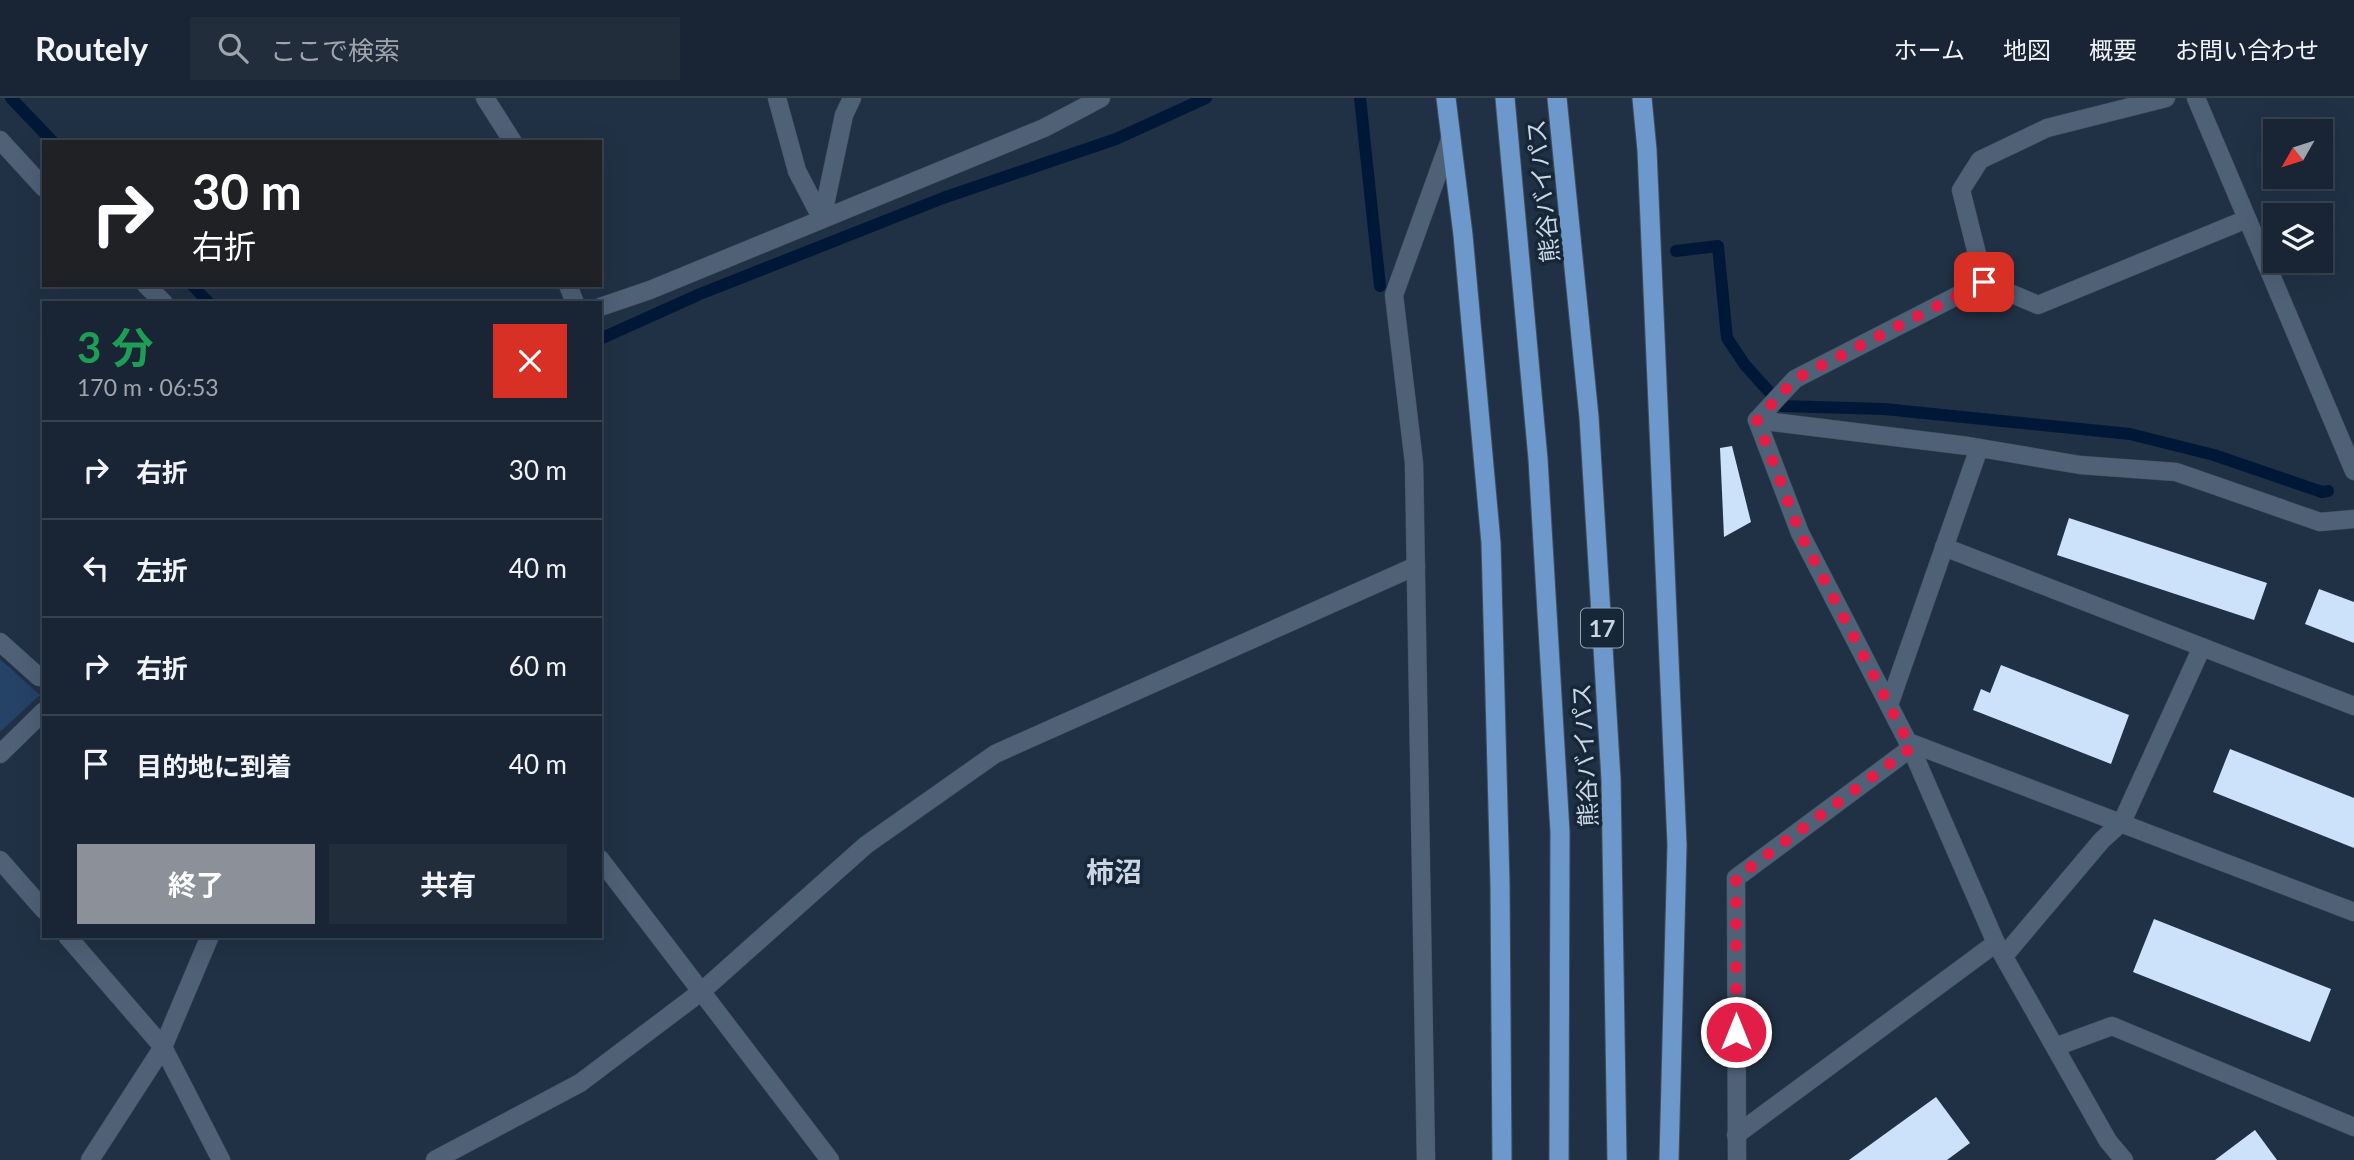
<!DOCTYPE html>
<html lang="ja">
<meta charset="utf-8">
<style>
body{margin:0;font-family:Lato,"Noto Sans JP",sans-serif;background:#222d3c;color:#f1f3f6;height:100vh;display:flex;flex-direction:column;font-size:26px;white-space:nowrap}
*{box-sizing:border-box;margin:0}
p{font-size:23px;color:#9fa5ac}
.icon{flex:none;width:38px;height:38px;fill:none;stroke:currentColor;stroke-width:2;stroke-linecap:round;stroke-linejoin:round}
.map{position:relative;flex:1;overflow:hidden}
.side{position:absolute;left:42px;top:203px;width:560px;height:637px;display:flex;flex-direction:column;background:#192534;border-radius:0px;box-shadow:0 7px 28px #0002,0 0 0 2px #37424f}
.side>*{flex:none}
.top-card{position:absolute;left:42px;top:42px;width:560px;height:147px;border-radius:0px;box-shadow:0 7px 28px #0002,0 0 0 2px #37424f;background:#202124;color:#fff;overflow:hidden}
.needle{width:46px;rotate:231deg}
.controls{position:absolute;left:2263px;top:21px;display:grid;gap:14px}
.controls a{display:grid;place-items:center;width:70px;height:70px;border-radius:0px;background:#192534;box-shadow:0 7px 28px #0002,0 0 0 2px #37424f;font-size:35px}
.pin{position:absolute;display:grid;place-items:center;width:60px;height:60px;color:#fff;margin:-30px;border-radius:14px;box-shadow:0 4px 10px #0006}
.me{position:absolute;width:77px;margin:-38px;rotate:0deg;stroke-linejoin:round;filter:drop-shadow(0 0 5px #0008)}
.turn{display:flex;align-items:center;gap:24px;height:147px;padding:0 35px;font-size:32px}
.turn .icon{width:91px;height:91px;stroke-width:2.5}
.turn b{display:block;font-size:49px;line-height:60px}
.round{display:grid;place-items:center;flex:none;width:74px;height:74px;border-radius:0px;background:#222d3c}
.overview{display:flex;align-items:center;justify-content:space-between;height:119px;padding:0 35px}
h1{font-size:42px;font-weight:700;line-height:52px;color:#1e9e55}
.action{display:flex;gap:14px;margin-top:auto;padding:14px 35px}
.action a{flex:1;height:80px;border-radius:0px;background:#8c9099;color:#fff;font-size:28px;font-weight:700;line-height:80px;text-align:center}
.action a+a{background:#222d3c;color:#f1f3f6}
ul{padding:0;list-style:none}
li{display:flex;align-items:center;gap:21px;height:98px;padding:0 35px;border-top:2px solid #37424f}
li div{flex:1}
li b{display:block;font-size:26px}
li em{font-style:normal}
header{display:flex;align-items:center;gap:42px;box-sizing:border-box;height:98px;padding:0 35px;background:#192534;border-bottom:2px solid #37424f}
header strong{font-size:33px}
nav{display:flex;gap:38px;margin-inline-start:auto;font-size:24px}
.search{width:490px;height:63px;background:#222d3c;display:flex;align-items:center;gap:18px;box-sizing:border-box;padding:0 24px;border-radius:0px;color:#9fa5ac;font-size:26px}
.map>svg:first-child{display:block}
</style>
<header>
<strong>Routely</strong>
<div class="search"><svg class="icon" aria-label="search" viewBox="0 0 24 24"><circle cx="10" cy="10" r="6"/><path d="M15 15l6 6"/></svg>ここで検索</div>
<nav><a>ホーム</a><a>地図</a><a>概要</a><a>お問い合わせ</a></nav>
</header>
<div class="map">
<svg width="2354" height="1062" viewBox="0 0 2354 1062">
<rect width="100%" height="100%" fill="#213145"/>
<path fill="#244366" d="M0,561L40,597L0,634Z"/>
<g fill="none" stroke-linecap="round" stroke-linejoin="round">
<g stroke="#001837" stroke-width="12">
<path d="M11,0L53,44"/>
<path d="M1360,0L1380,188"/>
<path d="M1676,153L1718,148L1727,240L1745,267L1782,308L1884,311L2130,336L2214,357L2322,394L2328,393"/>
<path d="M192,187L209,205"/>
<path d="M600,241L700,196L943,100L1116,41L1206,0"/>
</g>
</g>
<g fill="#cce1fa">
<path d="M1732,348L1751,424L1724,439L1720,350Z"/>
<path d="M2069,420L2267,485L2254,522L2057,457Z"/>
<path d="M2319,491L2354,504V545L2305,526Z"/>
<path d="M2001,567L2129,617L2111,666L1973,612L1981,591L1990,595Z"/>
<path d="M2230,651L2354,700V750L2213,694Z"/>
<path d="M2154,821L2331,891L2310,944L2133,874Z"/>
<path d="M1936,999L1970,1045L1947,1062H1849Z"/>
<path d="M2255,1032L2277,1062H2215Z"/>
</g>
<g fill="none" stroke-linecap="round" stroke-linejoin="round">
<defs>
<path id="service" d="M2055,949L2112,928L2354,1029"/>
<g id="minor">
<path d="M485,0L513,44"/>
<path d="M777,0L797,73L822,121"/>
<path d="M2196,0L2354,373"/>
<path d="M0,42L44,90"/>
<path d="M822,121L844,17L852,0"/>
<path d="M1984,184L2038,207L2247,121"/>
<path d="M146,187L164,205"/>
<path d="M568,187L575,205"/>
<path d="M600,209L650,192L1044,30L1101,0"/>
<path d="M1757,322L1800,435L1911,650L1996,845L2108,1043L2124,1062"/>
<path d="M1757,322L1968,348L2080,367L2176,374L2320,424L2354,421"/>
<path d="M1757,322L1795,281L1984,184L1961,92L1980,62L2047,30L2166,0"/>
<path d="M1944,449L2354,608"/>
<path d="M0,544L39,579H44"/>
<path d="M1889,607L1979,350"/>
<path d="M1908,644L2354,814"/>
<path d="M0,656L44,613"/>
<path d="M600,761L830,1062"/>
<path d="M0,762L44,812"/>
<path d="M67,838L163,949L221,1062"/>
<path d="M2004,858L2102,742L2122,724L2202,549"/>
<path d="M1736,1037L1996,845"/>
<path d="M90,1062L163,949L210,838"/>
<path d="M435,1062L580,985L702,893L866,747L995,656L1416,468"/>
<path d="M1426,1062L1414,365L1394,197L1451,39"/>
<path d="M1737,1062L1736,780L1911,650"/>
</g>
<g id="trunk">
<path d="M1446,0L1463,137L1491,445L1500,786L1502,1062"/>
<path d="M1505,0L1538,361L1560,734L1559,1062"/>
<path d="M1557,0L1589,319L1611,681L1617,1062"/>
<path d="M1642,0L1647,52L1677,747L1669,1062"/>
</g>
</defs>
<use href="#service" stroke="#404e5e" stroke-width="19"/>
<use href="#minor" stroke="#404e5e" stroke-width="19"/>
<use href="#trunk" stroke="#404e5e" stroke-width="21"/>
<use href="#service" stroke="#4f6177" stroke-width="18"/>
<use href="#minor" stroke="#4f6177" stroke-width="18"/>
<use href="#trunk" stroke="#6c98cb" stroke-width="19"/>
</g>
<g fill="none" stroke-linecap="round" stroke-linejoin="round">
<path stroke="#e11d48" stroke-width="12" stroke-dasharray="0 21.6" d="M1736,934V780L1911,650L1800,435L1757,322L1795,281L1984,184"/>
</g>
<g text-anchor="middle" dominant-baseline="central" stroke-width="7" stroke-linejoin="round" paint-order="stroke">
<rect fill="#17273a" stroke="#96a2b0" stroke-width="2" x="1581" y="510.5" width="42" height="39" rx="5"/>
<g font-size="23" font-weight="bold" fill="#ccd6e3">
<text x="1602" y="530">17</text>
</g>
<g font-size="24" fill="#ccd6e3" stroke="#17273a">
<text transform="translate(1542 93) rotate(-96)">熊谷バイパス</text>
<text transform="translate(1584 657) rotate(-93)">熊谷バイパス</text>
</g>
<g font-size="28" font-weight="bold" fill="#ccd6e3" stroke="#17273a">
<text x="1114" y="773">柿沼</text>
</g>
</g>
</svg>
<div class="controls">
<a><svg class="needle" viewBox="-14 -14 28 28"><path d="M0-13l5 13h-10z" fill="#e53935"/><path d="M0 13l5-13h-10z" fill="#9fa5ac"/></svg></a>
<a><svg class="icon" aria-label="layers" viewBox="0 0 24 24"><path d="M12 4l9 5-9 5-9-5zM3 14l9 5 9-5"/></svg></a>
</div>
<div class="pin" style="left:1984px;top:184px;background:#d93025"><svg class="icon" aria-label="arrive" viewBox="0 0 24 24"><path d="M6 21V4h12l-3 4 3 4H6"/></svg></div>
<svg class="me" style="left:1736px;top:934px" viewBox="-20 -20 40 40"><circle r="17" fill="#e11d48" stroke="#fff" stroke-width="3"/><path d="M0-11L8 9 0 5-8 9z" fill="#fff"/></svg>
<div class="top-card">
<div class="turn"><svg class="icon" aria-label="right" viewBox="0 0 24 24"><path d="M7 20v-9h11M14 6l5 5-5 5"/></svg><div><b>30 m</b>右折</div></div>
</div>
<section class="side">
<div class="overview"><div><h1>3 分</h1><p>170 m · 06:53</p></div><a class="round" style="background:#d93025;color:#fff"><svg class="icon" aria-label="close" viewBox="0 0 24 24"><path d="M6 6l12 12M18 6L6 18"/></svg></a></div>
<ul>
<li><svg class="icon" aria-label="right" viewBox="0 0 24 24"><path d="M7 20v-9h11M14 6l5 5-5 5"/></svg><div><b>右折</b></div><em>30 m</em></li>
<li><svg class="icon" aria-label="left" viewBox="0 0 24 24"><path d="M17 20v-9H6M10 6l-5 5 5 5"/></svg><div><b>左折</b></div><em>40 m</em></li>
<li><svg class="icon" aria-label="right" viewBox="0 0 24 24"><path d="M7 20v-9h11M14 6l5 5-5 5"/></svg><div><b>右折</b></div><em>60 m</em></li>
<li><svg class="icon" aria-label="arrive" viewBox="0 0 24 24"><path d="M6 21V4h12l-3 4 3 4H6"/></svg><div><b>目的地に到着</b></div><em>40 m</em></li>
</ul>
<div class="action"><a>終了</a><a>共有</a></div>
</section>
</div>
